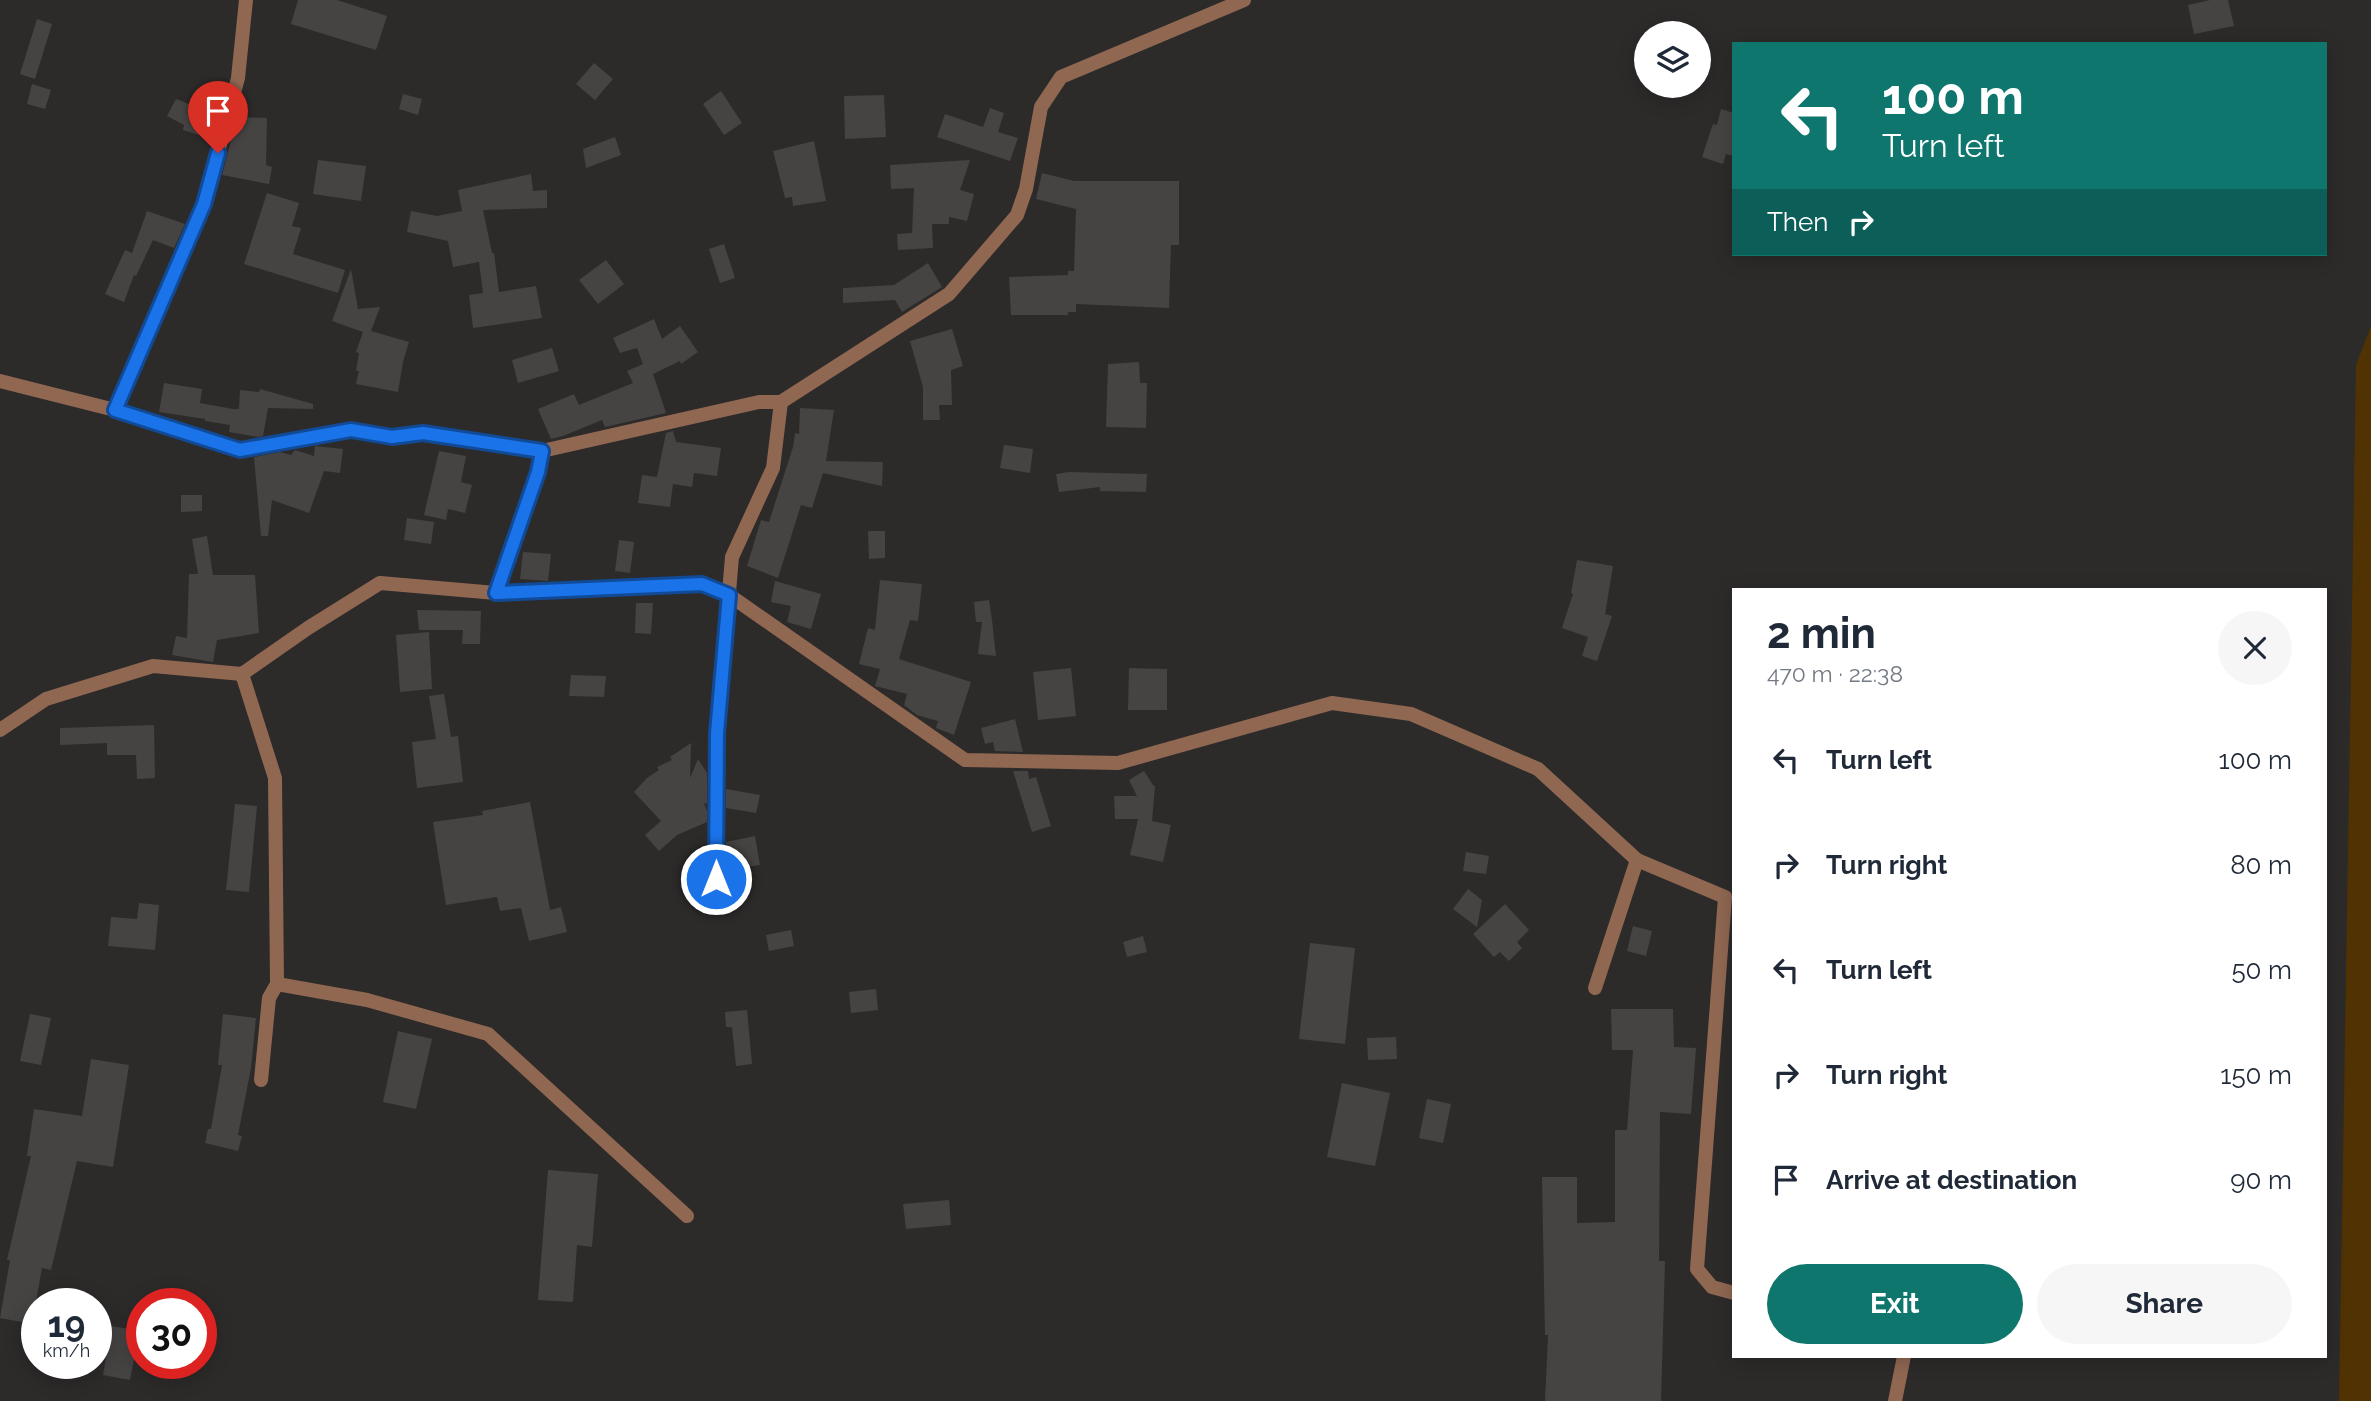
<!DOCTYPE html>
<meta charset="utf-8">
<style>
body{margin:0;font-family:Raleway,sans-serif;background:#f6f6f7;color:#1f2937;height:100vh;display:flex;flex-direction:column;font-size:26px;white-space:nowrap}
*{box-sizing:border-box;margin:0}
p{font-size:23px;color:#747a83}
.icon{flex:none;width:38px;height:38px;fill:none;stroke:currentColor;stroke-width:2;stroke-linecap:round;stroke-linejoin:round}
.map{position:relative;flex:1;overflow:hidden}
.sheet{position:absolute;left:1732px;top:588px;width:595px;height:770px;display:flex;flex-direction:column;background:#fff;border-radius:0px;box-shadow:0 4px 18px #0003}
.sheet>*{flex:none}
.guide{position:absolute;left:1732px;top:42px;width:595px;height:214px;border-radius:0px;box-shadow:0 4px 18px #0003;background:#0f766e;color:#fff;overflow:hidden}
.tools{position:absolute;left:1634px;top:21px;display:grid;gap:14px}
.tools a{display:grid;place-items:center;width:77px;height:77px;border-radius:50%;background:#fff;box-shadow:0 4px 18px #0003;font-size:35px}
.speed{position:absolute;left:21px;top:1288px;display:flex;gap:14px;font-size:35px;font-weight:700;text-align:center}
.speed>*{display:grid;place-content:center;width:91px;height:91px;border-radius:50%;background:#fff;box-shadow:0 4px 18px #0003;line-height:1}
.speed small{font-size:18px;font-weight:400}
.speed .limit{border:10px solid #d22;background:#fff;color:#111}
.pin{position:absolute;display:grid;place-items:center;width:60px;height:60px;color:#fff;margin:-72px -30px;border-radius:50% 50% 50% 0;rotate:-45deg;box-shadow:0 0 7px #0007}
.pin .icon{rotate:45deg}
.me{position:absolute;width:77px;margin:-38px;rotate:0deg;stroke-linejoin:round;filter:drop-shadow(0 0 5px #0008)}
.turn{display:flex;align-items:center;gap:24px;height:147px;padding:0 35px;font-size:32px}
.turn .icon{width:91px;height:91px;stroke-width:2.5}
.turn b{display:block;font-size:49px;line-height:60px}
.then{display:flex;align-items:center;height:66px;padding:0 35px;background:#0003;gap:14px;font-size:26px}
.round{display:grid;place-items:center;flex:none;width:74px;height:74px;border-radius:37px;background:#f6f6f7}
.head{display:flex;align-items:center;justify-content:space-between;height:119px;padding:0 35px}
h1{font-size:42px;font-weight:700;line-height:52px}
.button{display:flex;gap:14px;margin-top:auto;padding:14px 35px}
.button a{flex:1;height:80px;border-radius:42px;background:#0f766e;color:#fff;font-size:28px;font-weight:700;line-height:80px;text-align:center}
.button a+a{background:#f6f6f7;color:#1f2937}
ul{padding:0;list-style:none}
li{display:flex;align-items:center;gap:21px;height:105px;padding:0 35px}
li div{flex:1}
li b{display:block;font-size:26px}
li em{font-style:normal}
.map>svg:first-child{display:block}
</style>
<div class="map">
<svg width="2371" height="1401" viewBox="0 0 2371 1401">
<rect width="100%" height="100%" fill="#2d2a2a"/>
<path fill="#513202" d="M2371,326V1401H2339L2356,365Z"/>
<g fill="#464343">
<path d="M298,0H337L387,16L376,50L291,24Z"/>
<path d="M2210,0H2228L2234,26L2194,34L2188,5Z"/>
<path d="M37,19L52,24L35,79L20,74Z"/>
<path d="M594,63L613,79L595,100L576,84Z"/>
<path d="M32,84L51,90L45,109L27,104Z"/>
<path d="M721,91L742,123L724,135L703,104Z"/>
<path d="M403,94L422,99L418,115L399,109Z"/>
<path d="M884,95L886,137L845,139L844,96Z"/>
<path d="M176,99L218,115L212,139L183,130L184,125L167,116Z"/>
<path d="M990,108L1004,113L998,132L1018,138L1010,161L937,137L945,114L983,127Z"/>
<path d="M1721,109L1734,113V156L1726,154L1723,164L1702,157L1713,124L1717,125Z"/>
<path d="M237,117L267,118L266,165L272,167L269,184L222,175Z"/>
<path d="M615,137L621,155L586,168L583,149Z"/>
<path d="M814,141L826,201L793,206L792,197L785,198L773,151Z"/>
<path d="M318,160L366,166L361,201L313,194Z"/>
<path d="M970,160L960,190L974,194L967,221L949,217V224H932L933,248L898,250L897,234L912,233L914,188L891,189L890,165Z"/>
<path d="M1042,173L1074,181H1179V245H1171L1169,308L1076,304V312H1068V315H1011L1009,277L1068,275V271H1074L1076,209L1036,199Z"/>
<path d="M531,174L533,191L547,190V208L483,210L492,253H494L499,292L536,286L542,318L473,328L469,295L483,293L479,262L453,267L448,241L407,232L411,211L437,216L462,211L458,190Z"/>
<path d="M267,193L299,203L292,226L301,228L293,254L345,270L338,293L244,264Z"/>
<path d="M147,211L185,224L174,248L153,240L136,276L134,275L124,302L105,294L125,250L132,253Z"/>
<path d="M724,244L735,278L720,283L709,249Z"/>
<path d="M606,260L624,284L598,304L579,280Z"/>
<path d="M928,263L942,287L902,312L895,300L843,303V288L894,285Z"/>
<path d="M351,269L358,309L380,307L371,331L409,342L403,362L398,392L356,384L359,371H356L359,353L356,352L363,332L332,321Z"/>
<path d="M654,319L662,339L680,326L698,352L681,364L680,361L653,374L666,413L605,427L602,420L563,436L551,439L538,409L574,394L579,405L633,383L627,371L643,364L637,348L620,353L613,338Z"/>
<path d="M952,329L963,366L951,370L952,405H939L940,420H923V387L910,341Z"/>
<path d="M552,348L559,371L518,383L512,360Z"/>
<path d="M1139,362L1140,383H1147L1146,428L1106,427L1108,364Z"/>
<path d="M164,383L202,389L200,403L233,409H239L240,390L259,392L260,389L313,404V409L268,408L263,436L258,437L229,432L230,425L205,421V419L159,412Z"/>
<path d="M800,408L834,410L826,461L883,462L882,486L823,473L812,508L801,505L778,578L747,566L761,520L769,522L793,447L795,433L799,434Z"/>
<path d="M673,431L676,442L721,448L717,476L694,473L692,487L673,484L670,507L638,503L642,475L657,477L666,433Z"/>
<path d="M1004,445L1033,449L1030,473L1000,468Z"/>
<path d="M315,446L343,449L340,473L324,471L309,513L272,500L268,536H261L254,457L280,452L291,455L295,450L314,456Z"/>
<path d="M439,451L466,456L461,482L472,485L465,513L448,509L446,520L424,515Z"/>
<path d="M1069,472L1147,474L1146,492L1100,491V487L1059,492L1056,474Z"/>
<path d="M181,495H202V511L181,512Z"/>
<path d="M407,518L434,522L431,544L404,540Z"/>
<path d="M868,531H885V558L869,559Z"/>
<path d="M207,536L213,575H255L259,633L217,640L213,662L172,655L176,636L187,638L189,574H198L192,539Z"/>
<path d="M619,540L634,542L630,573L615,571Z"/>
<path d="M523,552L551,554L548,581L520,579Z"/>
<path d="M1577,560L1613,566L1605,614L1612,616L1597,661L1582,656L1588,637L1562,628L1573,594L1571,593Z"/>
<path d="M880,580L922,584L918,621L910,620L899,659L971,682L954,735L936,728L938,721L917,715L904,705L907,694L875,686L880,669L859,664L868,628L875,630Z"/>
<path d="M775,581L821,594L811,629L787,622L791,606L771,602Z"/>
<path d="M989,600L992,620L996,656L978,654L982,622H976L974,602Z"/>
<path d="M636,603H653L651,634L635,633Z"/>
<path d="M417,610L481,611L480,644H462L463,630H419Z"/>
<path d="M429,632L432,689L400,692L396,635Z"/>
<path d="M1071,668L1076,716L1038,720L1033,672Z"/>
<path d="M1129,668L1167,669V710H1128Z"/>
<path d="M571,675L606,676L604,697L569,696Z"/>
<path d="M444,694L451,737L458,736L463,782L417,788L412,742L436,739L429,696Z"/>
<path d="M1015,719L1023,752L995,751L993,742L985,744L981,728Z"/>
<path d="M154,725L155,778L137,779L136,755H107V743L60,745V728Z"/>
<path d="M691,743L690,778L698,759L707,773V804L704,803L707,811V822L677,835L659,851L645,835L661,821L634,792L647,778L659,770L657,767L672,760L670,757Z"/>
<path d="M1013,771H1028L1029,779L1036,777L1051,826L1032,832Z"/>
<path d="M1144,771L1153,785L1155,786L1152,821L1171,825L1163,862L1130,855L1138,819H1115L1114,796H1137L1129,780Z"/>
<path d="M726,789L760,795L756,813L726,808Z"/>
<path d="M530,802L550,910L561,907L567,932L529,941L521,908L500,911L497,897L446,905L433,822L483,815L482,811Z"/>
<path d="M235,804L257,806L249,892L226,890Z"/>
<path d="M755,836L760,865L726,870V842Z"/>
<path d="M1466,852L1489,856L1486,874L1463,871Z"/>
<path d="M1468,889L1482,900L1477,927L1453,909Z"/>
<path d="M139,903L159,905L155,950L108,946L111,917L137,919Z"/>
<path d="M1505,904L1529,930L1517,942L1522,948L1509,961L1500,952L1494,957L1473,934Z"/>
<path d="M1633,926L1652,931L1646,956L1627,951Z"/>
<path d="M791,930L794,946L769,951L766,935Z"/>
<path d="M1143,936L1147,952L1127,957L1123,942Z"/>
<path d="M1310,943L1355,948L1345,1044L1299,1039Z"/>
<path d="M876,989L878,1010L851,1013L849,992Z"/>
<path d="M1611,1009H1673L1674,1047L1696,1048L1691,1114L1660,1112L1659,1261H1665L1661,1401H1545L1548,1335H1545L1542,1177H1577V1223L1615,1222V1130H1627L1633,1050H1612Z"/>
<path d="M747,1010L752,1064L736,1066L732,1027H726L725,1012Z"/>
<path d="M30,1014L51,1018L41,1065L20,1061Z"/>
<path d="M223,1014L256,1018L251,1068L238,1135L242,1136L238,1151L205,1143L208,1129H211L222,1065H218Z"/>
<path d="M398,1031L432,1039L416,1109L383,1102Z"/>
<path d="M1396,1037L1397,1059L1368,1060L1367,1038Z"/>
<path d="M91,1059L129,1065L113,1167L77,1161L51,1270L42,1268L32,1324L0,1318L10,1260H7L31,1156H27L34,1109L82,1116Z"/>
<path d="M1342,1083L1390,1093L1375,1166L1327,1157Z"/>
<path d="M1427,1099L1451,1104L1443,1143L1419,1138Z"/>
<path d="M548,1170L598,1174L592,1247L577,1245L573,1302L538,1300Z"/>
<path d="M949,1200L951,1225L906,1229L903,1204Z"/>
<path d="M111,1326L142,1331V1355L135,1354L130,1380L103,1375Z"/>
</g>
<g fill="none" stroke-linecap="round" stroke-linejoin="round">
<g stroke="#906852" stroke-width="14">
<path d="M0,381L115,410L240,450L350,430L392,437L423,433L542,451L759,402H781L949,294L1017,215L1026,189L1041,107L1061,77L1244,0"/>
<path d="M115,410L204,204L238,78L246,0"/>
<path d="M496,593L538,472L542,451"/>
<path d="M242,674L275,778L277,984L269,998L261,1080"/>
<path d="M0,730L46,699L153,666L242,674L308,628L380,583L496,593L702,584L729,595L965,760L1118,763L1332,703L1411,714L1538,769L1637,860L1725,897L1697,1269L1712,1287L1734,1293"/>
<path d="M716,879L717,733L732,557L773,468L781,402"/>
<path d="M277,984L367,1000L488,1034L687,1216"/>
<path d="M1595,988L1637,860"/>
<path d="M1895,1401L1904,1356"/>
</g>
</g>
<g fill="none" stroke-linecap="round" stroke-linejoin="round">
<defs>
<path id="route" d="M218,153L204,204L115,410L240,450L351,430L392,437L423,433L542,451L538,472L496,593L702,584L729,595L717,733L716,879"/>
</defs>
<use href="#route" stroke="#114b97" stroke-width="18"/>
<use href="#route" stroke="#1a73e8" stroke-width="12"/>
</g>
</svg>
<div class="tools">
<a><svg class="icon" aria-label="layers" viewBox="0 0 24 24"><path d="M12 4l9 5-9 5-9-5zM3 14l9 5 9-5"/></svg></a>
</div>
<div class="speed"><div>19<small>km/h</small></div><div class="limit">30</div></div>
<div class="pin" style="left:218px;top:153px;background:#d93025"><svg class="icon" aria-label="arrive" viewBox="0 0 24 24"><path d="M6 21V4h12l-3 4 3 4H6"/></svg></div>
<svg class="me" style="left:716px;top:879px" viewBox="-20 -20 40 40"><circle r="17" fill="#1a73e8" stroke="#fff" stroke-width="3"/><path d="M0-11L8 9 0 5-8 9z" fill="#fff"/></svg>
<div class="guide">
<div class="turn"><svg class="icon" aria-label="left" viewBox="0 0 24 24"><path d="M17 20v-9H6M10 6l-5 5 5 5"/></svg><div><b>100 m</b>Turn left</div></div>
<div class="then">Then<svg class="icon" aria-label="right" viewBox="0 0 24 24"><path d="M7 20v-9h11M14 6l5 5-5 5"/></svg></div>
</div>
<section class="sheet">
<div class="head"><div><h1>2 min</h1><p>470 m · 22:38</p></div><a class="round"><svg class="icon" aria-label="close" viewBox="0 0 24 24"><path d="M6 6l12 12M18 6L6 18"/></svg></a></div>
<ul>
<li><svg class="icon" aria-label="left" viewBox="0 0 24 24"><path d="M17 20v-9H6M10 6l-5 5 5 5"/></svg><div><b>Turn left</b></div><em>100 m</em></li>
<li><svg class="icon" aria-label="right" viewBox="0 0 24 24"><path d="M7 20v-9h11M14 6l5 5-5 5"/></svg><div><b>Turn right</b></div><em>80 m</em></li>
<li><svg class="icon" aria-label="left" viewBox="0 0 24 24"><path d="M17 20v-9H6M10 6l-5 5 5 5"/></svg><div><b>Turn left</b></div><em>50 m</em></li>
<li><svg class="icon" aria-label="right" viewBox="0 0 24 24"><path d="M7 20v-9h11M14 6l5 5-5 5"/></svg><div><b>Turn right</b></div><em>150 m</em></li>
<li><svg class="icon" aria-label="arrive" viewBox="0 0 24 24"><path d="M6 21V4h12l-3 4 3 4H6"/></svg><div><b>Arrive at destination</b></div><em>90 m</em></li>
</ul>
<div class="button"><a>Exit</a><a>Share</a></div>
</section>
</div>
